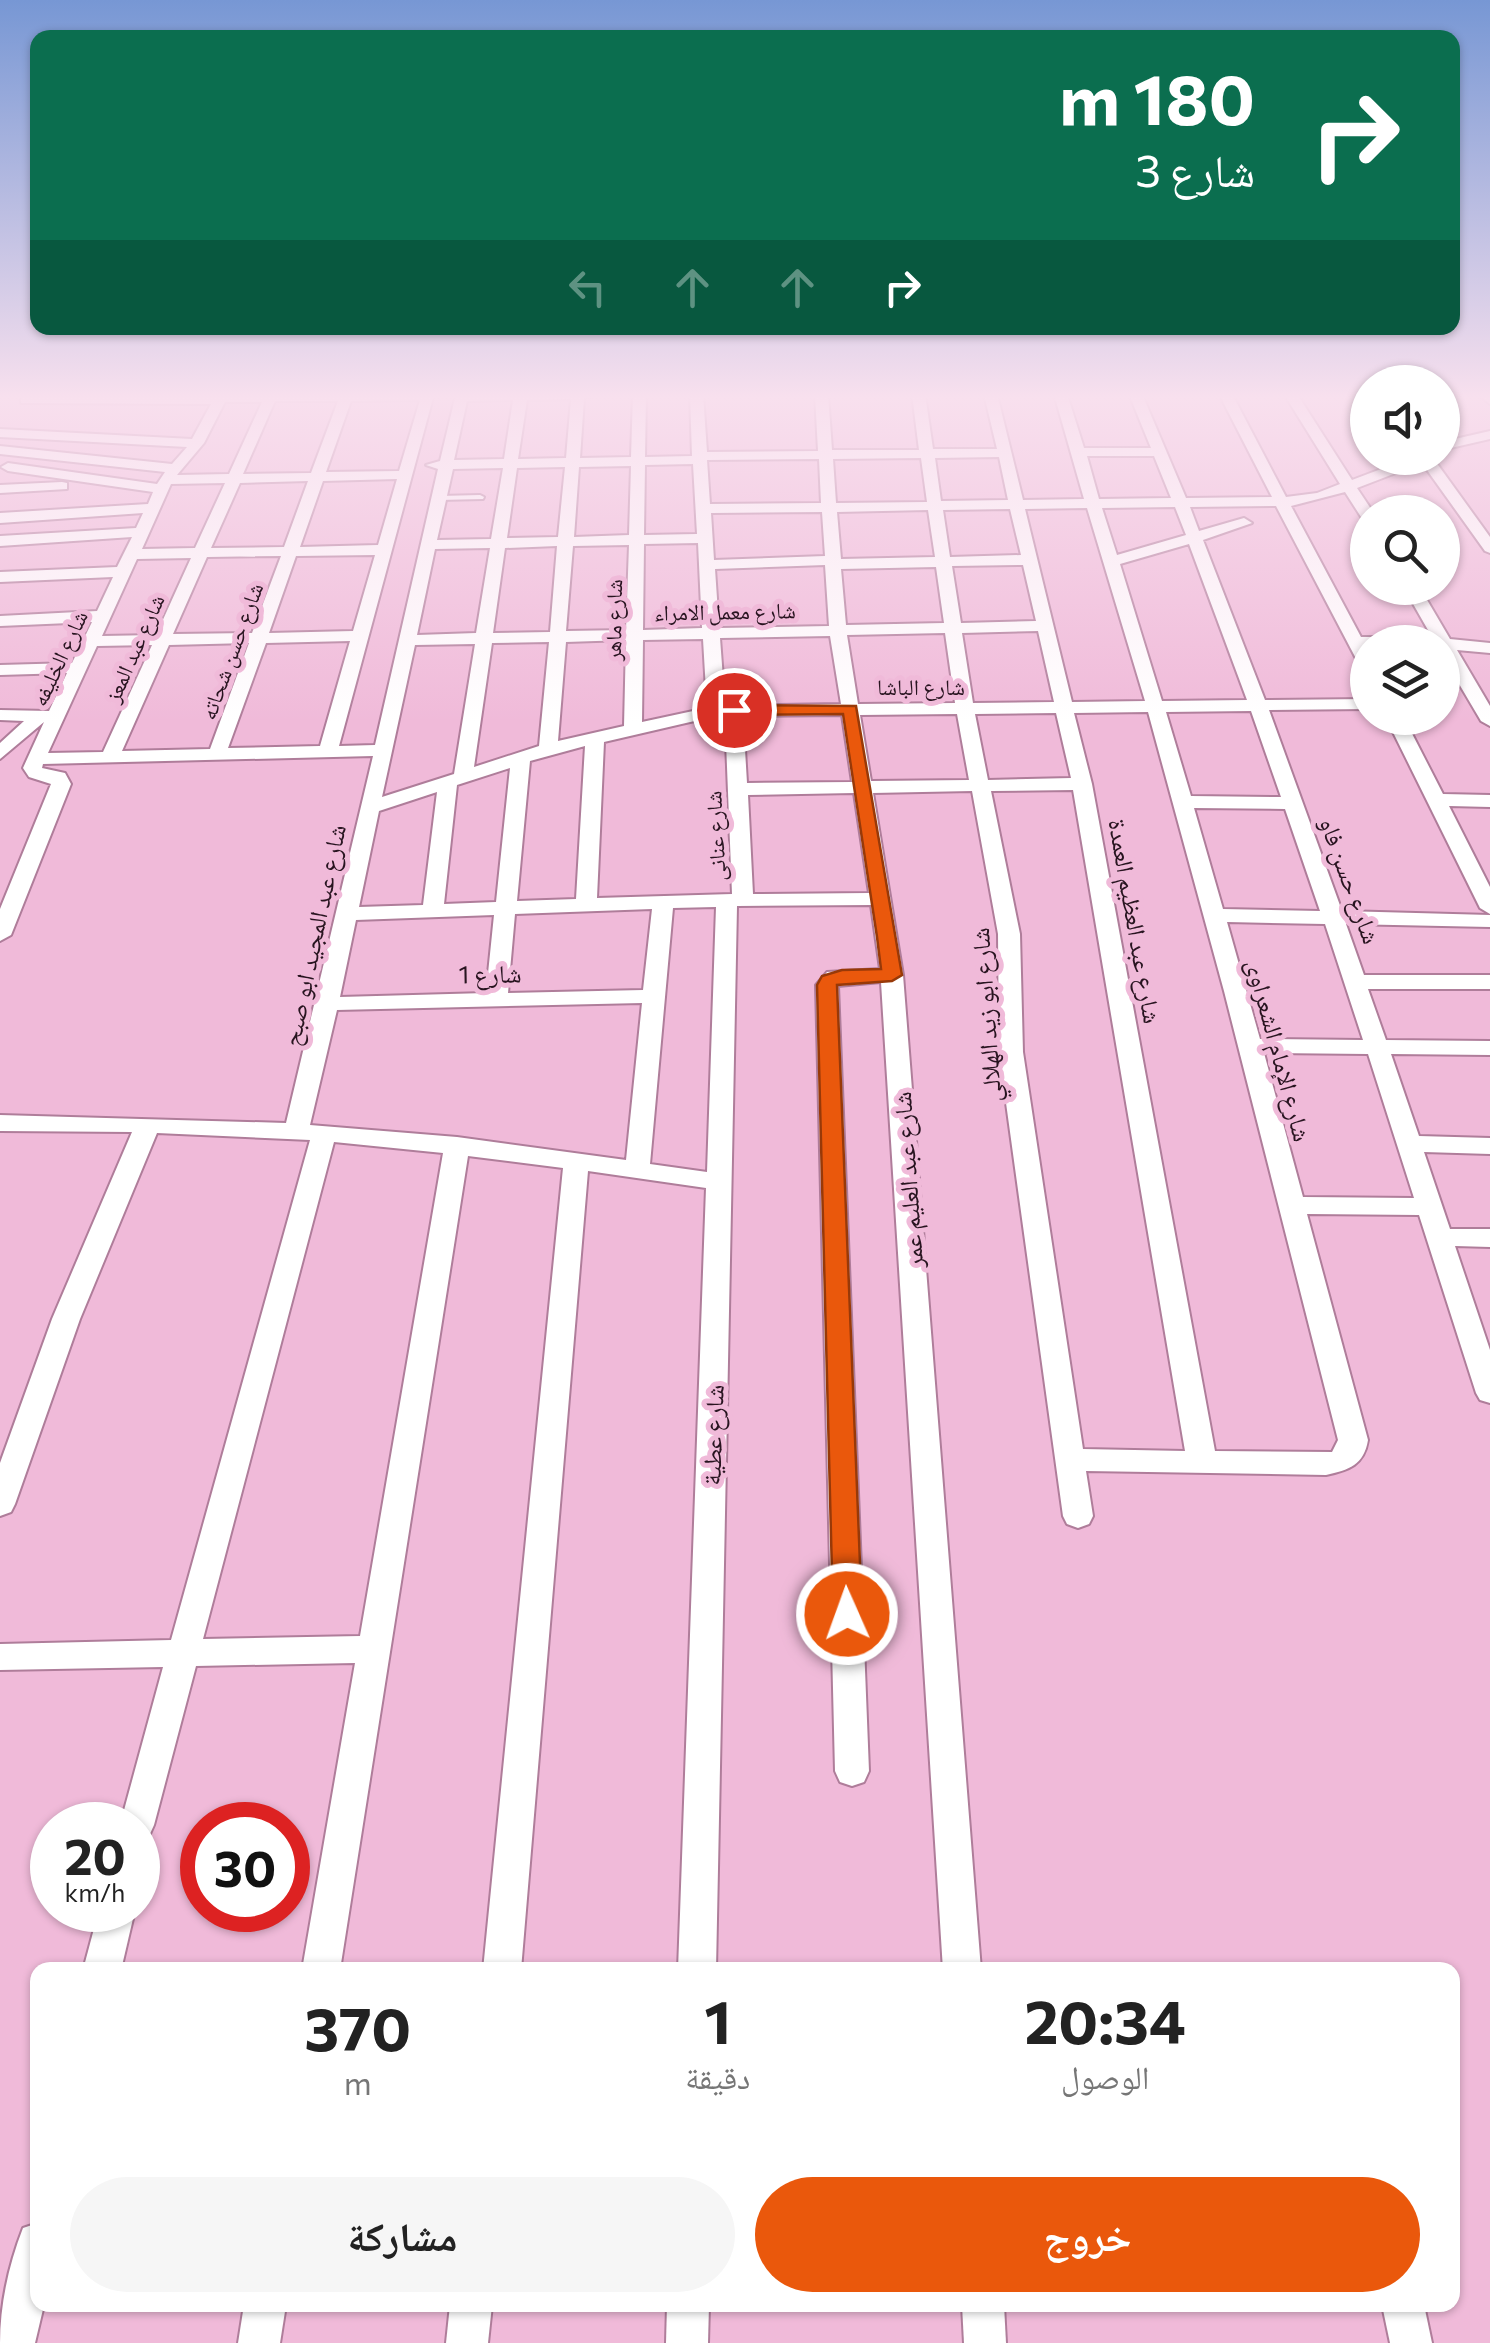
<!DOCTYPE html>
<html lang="ar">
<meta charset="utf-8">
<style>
body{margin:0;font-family:Commissioner,"Noto Naskh Arabic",sans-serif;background:#f6f6f6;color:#222;direction:rtl;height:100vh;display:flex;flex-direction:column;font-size:38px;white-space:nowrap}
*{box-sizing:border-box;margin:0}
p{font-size:32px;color:#767676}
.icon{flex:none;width:55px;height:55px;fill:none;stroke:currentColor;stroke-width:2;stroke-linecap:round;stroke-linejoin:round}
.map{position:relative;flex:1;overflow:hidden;direction:ltr}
.panel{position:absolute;left:30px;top:1962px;width:1430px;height:350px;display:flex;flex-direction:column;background:#fff;border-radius:20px;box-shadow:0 2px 8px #0004;direction:rtl}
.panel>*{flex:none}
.guide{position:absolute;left:30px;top:30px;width:1430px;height:305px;border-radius:20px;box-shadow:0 2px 8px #0004;direction:rtl;background:#0b6e4f;color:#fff;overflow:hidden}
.fabs{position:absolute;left:1350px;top:365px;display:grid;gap:20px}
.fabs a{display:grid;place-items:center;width:110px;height:110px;border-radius:50%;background:#fff;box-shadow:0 2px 8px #0004;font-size:50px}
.speed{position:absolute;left:30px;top:1802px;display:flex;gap:20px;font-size:50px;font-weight:700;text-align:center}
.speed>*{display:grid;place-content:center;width:130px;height:130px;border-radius:50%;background:#fff;box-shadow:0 2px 8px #0004;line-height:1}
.speed small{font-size:25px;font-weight:400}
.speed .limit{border:15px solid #d22;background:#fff;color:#111}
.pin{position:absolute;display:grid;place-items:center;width:85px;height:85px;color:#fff;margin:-42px;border:5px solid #fff;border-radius:50%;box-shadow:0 2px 10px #0007}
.me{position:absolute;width:110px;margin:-55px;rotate:358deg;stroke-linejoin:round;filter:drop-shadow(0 0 8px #0008)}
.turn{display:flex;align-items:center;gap:35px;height:210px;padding:0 40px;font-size:45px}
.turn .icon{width:130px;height:130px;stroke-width:2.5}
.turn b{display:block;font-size:70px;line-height:85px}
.lanes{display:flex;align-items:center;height:95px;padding:0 40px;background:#0003;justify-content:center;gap:50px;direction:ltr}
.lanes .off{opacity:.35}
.eta{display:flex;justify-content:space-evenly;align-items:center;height:170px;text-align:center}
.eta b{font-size:60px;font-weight:700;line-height:70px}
.cta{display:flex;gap:20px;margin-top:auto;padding:20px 40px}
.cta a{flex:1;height:115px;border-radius:60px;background:#ea580c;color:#fff;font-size:40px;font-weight:700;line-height:115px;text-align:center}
.cta a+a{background:#f6f6f6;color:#222}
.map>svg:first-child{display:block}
</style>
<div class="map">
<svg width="1490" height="2343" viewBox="0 0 1490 2343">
<rect width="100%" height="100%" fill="#f0bad9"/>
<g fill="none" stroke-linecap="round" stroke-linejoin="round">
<defs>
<path id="lane" d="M480,495L484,497L483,499L439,500L435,498L439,496Z"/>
<g id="street">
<path d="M434,394L339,746L375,745L438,469L426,465L440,461L456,394H605L584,398L580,458L631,457L633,394H646L645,457L692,456L690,394H703L707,452L818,451L815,394H828L832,450H919L912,394H925L933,449H997L984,394H997L1023,500L1084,499L1054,394H1067L1084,448H1151L1129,394H1142L1186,498L1272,497L1219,394H1232L1286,497L1317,493L1340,484L1284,394H1297L1352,480L1410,458H1433L1490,537V553L1485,551L1422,463L1357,488L1373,512H1368V521L1363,520L1345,492L1291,506L1361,637H1432L1404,588H1420L1450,639L1490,643V653L1457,650L1490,706V726L1481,721L1442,655V642H1368V671L1362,670L1276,506L1190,507L1199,531L1244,518L1252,523L1203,540L1265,700L1368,699V709L1269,710L1342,911L1490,915V927L1346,924L1364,975H1490V989H1368L1386,1040L1490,1041V1055L1391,1054L1419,1136L1490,1138V1154L1424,1152L1450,1229H1490V1247L1455,1246L1490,1350V1403L1480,1400L1476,1393L1419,1215L1307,1214L1368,1440C1364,1465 1349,1470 1326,1475L1086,1471L1093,1516L1089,1524L1078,1528L1067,1524L1063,1516L999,1052L998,934L972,791L873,793L903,975L981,1970H943L881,982L838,986L869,1771L864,1782L852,1786L840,1782L835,1771L816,985L827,972L880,969L871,905L737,906L716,1970H678L706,1188L588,1171L521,1970H483L563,1168L468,1156L340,1970H302L355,1663L196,1666L154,1825L149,1836L138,1841V1825H120L163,1667L0,1670V1644L171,1640L310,1140L157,1133L80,1319L15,1504L11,1512L0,1516V1463L52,1319L132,1132L0,1131V1115L286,1123L373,756L43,764L42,768L65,773L71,784L11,935L0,941V909L51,784L29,777L23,768L44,722L0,759V743L24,721L0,720V710L49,711L67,673L0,675V665L72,663L92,622L0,626V616L97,611L113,577L0,582V572L117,567L132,537L0,546V536L136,528L143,513L0,523V513L148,504L153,492L8,471L1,467L8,463L157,484L165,472L0,454V446L172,464L187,447L0,437V429L192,439L211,404L21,403V397L26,396ZM571,399L566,458L518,459L527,400ZM420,400L399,471L326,472L351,401ZM513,400L504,459L454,460L467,401ZM275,401H338L311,473L243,474ZM225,402H262L229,474L177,475L204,443ZM1087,456H1154L1171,498L1099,499ZM999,457L1008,500L941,501L935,458ZM921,458L927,502L836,503L833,459ZM819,459L821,503L710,504L707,460ZM693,464L697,534L644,535L645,465ZM631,466L629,535L574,537L579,467ZM565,467L558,537L507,538L517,468ZM503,468L491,539L437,540L453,469ZM397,479L378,545L300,547L323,481ZM308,481L284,547L211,548L240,483ZM225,483L195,548L142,549L171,484ZM1175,507L1186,535L1117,555L1102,508ZM1087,508L1145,701L1072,702L1025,509ZM1010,509L1021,555L950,557L943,510ZM928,510L935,557L841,559L837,512ZM822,512L825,556L714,560L711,513ZM698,543L702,628L643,630L644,544ZM1189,544L1247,700L1162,701L1120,564ZM629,545L626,630L566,631L573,546ZM557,546L550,632L493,633L505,548ZM490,548L476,633L417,635L435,549ZM375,555L353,631L269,633L296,556ZM281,556L252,633L173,634L207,557ZM191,558L156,635L102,636L137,559ZM825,565L829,626L719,628L715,569ZM1023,565L1036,621L961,623L952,566ZM936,567L944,623L846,625L841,569ZM1038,631L1054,702L973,703L962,633ZM945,633L955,703L858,704L847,635ZM830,636L841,704L725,706L720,638ZM703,639L707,708L642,722L643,640ZM626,640L624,726L558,741L566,642ZM350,641L320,746L228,748L266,643ZM549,642L539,746L474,767L492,643ZM249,643L210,749L122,751L169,645ZM475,644L454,774L382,797L415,645ZM152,645L103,752L48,753L97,646ZM1251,711L1281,797L1191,796L1166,712ZM1148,712L1224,991L1338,1440L1332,1452L1215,1451L1092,784L1074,713ZM1056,713L1071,778L988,780L975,714ZM957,714L969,780L871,781L860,715ZM842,715L852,782L747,783L743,716ZM716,716H725L732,894L597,898L604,742ZM585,746L576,899L517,901L530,761ZM510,768L496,902L444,904L457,785ZM1073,790L1185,1451L1083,1449L1023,1052L1020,934L991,791ZM437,792L423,905L359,907L379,811ZM854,793L869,893L753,894L748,795ZM1194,808L1285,809L1320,911L1223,909ZM716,907L707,1172L650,1164L673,908ZM652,909L643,990L508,993L515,914ZM494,915L486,993L340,997L356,920ZM1227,922L1325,924L1363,1040L1260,1039ZM642,1003L626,1160L457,1137L310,1125L337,1010ZM1264,1053L1368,1054L1414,1198L1303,1197ZM334,1142L443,1153L360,1636L203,1639Z"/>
<path d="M1478,394H1490V404Z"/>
<path d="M1490,431V439L1442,450V442Z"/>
<path d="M62,482L67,483V489L0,493V485Z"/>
<path d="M1386,718H1404L1443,794L1490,795V807L1449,806L1490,887V914L1480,908Z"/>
<path d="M99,1910H135L121,1970H83Z"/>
<path d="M38,2223V2305H44L35,2343H0C0,2304 9,2264 23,2228Z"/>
<path d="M244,2305H286L280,2343H238Z"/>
<path d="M450,2305H492L488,2343H446Z"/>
<path d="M667,2305H709L708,2343H666Z"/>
<path d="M962,2305H1004L1006,2343H964Z"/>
<path d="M1382,2305H1424L1432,2343H1390Z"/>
</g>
</defs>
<use href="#lane" stroke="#af7d9a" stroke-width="4"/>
<use href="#street" stroke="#af7d9a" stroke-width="4"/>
<use href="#lane" fill="#fff" fill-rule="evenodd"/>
<use href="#street" fill="#fff" fill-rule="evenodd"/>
</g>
<linearGradient id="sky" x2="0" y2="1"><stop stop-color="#7797d4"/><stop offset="0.55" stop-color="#f8e0ee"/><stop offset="1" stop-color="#f8e0ee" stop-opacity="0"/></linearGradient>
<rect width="1490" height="722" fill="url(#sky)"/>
<path fill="#ea580c" stroke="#983908" stroke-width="2.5" d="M856,706L902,975L892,981L837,985L862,1614L857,1622L847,1625L837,1622L833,1614L817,985L822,976L842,970L881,969L877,937L843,714L734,715L726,710L734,705Z"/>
<g text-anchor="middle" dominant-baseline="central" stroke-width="10" stroke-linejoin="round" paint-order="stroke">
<g font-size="22" fill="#281420" stroke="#f0bad9">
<text transform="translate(725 611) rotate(-1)">شارع معمل الامراء</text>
<text transform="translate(613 620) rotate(-89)">شارع ماهر</text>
<text transform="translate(134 648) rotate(-66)">شارع عبد المعز</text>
<text transform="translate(231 651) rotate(-70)">شارع حسن شحاته</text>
<text transform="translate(59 658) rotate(-65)">شارع الخليفه</text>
<text x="921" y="686">شارع الباشا</text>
<text transform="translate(715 836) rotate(-93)">شارع عنانى</text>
</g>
<g font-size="25" fill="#281420" stroke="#f0bad9">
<text transform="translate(1351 880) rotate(70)">شارع حسن فاو</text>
<text transform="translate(1136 921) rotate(80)">شارع عبد العظيم العمدة</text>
<text transform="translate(313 935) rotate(-78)">شارع عبد المجيد ابو صبح</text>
<text transform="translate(490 973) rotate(-1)">شارع 1</text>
<text transform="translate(985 1015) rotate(-94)">شارع ابو زيد الهلالي</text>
<text transform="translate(1280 1050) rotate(75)">شارع الإمام الشعراوى</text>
<text transform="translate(907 1180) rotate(-94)">شارع عبد العليم عمر</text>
<text transform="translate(712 1435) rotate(-88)">شارع عطية</text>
</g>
</g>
</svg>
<div class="fabs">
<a><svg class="icon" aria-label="sound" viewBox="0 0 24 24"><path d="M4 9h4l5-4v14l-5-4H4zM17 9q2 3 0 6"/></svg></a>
<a><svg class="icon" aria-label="search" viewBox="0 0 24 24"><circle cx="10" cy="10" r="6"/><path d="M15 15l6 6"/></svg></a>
<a><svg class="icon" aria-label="layers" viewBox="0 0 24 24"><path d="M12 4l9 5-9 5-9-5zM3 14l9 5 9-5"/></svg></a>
</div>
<div class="speed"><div>20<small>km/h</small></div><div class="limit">30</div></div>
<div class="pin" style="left:734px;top:710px;background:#d93025"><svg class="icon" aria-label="arrive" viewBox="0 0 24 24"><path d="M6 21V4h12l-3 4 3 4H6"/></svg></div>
<svg class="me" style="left:847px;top:1614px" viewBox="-20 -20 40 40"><circle r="17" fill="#ea580c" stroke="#fff" stroke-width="3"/><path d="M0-11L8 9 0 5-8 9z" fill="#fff"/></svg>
<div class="guide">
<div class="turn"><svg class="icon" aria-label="right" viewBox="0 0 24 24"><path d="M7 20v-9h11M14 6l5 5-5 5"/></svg><div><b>180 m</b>شارع 3</div></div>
<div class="lanes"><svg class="icon off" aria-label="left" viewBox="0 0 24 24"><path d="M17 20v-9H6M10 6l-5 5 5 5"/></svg><svg class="icon off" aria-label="ahead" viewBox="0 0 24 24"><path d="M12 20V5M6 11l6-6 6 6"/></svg><svg class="icon off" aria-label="ahead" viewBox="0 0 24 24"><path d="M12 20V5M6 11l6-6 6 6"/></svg><svg class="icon" aria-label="right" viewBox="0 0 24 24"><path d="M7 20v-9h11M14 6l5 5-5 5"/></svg></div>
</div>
<section class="panel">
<div class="eta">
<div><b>20:34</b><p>الوصول</p></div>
<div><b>1</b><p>دقيقة</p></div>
<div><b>370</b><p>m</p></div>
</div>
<div class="cta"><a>خروج</a><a>مشاركة</a></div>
</section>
</div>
